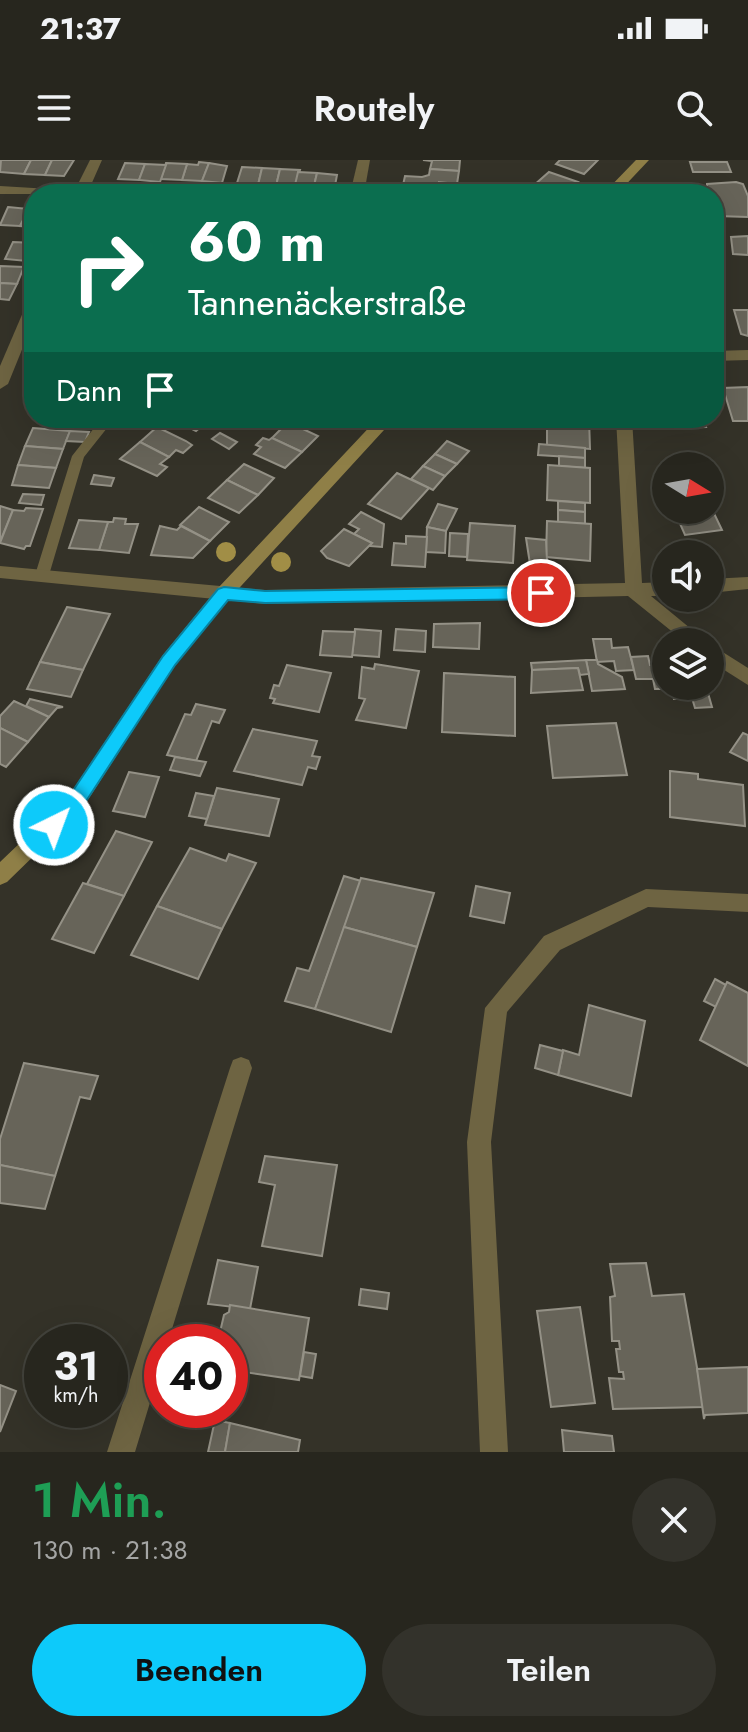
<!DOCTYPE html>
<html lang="de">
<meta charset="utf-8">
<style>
body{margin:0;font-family:Jost,sans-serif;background:#33322b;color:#f1f3f6;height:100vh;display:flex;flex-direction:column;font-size:30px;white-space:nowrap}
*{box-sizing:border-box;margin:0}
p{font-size:26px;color:#a4a5a4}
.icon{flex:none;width:44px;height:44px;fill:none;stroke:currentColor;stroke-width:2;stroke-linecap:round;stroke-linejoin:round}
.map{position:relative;height:1292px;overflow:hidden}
.drawer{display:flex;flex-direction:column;background:#27261e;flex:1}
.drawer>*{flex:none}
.top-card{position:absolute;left:24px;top:24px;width:700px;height:244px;border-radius:32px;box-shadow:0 8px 32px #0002,0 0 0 2px #43433c;background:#0b6e4f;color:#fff;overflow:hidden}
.needle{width:52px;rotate:101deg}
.fabs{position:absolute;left:652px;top:292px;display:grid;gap:16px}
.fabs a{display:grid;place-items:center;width:72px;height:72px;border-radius:50%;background:#27261e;box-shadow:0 8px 32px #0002,0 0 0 2px #43433c;font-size:40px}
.speed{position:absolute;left:24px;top:1164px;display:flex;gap:16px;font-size:40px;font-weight:700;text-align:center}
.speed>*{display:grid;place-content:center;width:104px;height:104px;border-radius:50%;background:#27261e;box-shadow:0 8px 32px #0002,0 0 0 2px #43433c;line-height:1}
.speed small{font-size:20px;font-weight:400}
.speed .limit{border:12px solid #d22;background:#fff;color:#111}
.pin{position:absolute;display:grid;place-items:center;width:68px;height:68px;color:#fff;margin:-34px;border:4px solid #fff;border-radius:50%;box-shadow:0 2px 8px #0007}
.me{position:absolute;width:88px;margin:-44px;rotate:42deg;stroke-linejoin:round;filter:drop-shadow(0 0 6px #0008)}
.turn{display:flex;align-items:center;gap:28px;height:168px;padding:0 32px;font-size:36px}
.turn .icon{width:104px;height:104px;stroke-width:2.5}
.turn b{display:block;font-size:56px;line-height:68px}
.then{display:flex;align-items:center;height:76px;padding:0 32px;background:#0003;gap:16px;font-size:30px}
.round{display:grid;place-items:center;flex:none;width:84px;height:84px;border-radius:42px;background:#33322b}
.headline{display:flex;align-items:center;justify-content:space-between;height:136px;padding:0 32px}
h1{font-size:48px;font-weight:600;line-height:60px;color:#1e9e55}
.primary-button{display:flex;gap:16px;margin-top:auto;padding:16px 32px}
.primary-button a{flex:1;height:92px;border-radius:48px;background:#0dcafa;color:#111;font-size:32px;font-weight:600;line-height:92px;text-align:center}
.primary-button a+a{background:#33322b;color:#f1f3f6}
.status{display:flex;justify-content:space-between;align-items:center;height:56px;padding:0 40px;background:#27261e;direction:ltr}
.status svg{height:22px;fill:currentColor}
header{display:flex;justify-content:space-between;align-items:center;height:104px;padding:0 32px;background:#27261e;font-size:36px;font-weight:600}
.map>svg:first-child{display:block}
</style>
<div class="status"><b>21:37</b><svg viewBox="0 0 49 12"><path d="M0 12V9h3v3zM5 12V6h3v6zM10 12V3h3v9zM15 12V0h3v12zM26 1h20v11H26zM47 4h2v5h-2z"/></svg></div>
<header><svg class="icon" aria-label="menu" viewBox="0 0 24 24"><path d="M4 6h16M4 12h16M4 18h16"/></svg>Routely<svg class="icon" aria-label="search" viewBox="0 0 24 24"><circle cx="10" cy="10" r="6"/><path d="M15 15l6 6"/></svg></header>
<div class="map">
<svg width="748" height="1292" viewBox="0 0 748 1292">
<rect width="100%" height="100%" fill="#343228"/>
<g fill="#676459" stroke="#949186" stroke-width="2">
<path d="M1,0H31L24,14L0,12Z"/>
<path d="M31,0H52L45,15L24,14Z"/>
<path d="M52,0H74L64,16L45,15Z"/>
<path d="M423,0H460L459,11L430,9L432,1Z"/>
<path d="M560,0H598L584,14L556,4Z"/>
<path d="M199,2L209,3L202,21L182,20L187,4L198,5Z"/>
<path d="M690,2H727L731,12H693Z"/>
<path d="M125,3L145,4L139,20L118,19Z"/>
<path d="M166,3L187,4L182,20L161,19Z"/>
<path d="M209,3L227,6L222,23L202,21Z"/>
<path d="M145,4L166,5L160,22L139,20Z"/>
<path d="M242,7L262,8L258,25L237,23Z"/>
<path d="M262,8L280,9L276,26L258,25Z"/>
<path d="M280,9L300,10L295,27L276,26Z"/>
<path d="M430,9L459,11L457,24L439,22V25L443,26L442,30L438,29L439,34H401L405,16L422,17L429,15Z"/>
<path d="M298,12L317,13L313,30L294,29Z"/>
<path d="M549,12L578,22L566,34H551L532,27Z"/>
<path d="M317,13L337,15L334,31L313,30Z"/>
<path d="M736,22L743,24L748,36V57L717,56L714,51V34H707V24Z"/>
<path d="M8,47L29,49L20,66L0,65Z"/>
<path d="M29,49H34V67L20,66Z"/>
<path d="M748,76V95L733,94L731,77Z"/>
<path d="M13,82L34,83L27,101L5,99Z"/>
<path d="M0,106L24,107L17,124L0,123Z"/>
<path d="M0,123L17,124L9,140L0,139Z"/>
<path d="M734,150H748V176L741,174Z"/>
<path d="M748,227V261H733L723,228Z"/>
<path d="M170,258H211L196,271Z"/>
<path d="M547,258H589L590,289L547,286Z"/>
<path d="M665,258H703L706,267L668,268Z"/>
<path d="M288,262L318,276L302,292L272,278Z"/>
<path d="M157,267L186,281L192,285L183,293L176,290L169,297L140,282Z"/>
<path d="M33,268L70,271L63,289L25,286Z"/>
<path d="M70,271L89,272L85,282L66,281Z"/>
<path d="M220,273L237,282L229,289L212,279Z"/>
<path d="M263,278L269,280L272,278L302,292L285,308L254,294L261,287L256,285Z"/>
<path d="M447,281L469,291L457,304L435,294Z"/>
<path d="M140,282L169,297L160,304L167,307L157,316L120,299Z"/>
<path d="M539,284L585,288V298L538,295Z"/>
<path d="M25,286L63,289L56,308L18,305Z"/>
<path d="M435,294L457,304L445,316L423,306Z"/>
<path d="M559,296L585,298V308L559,306Z"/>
<path d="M244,304L274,318L258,335L227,320Z"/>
<path d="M18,305L56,308L49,328L12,325Z"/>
<path d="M548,305L590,308V343L547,340Z"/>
<path d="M423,306L445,316L433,330L411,319Z"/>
<path d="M397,313L429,328L401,359L368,344Z"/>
<path d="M94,315L114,318L111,326L91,324Z"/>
<path d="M227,320L258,335L239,353L208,338Z"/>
<path d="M23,334L44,335L41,345L19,343Z"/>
<path d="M558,341L585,343V352L558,350Z"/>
<path d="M438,344L457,349L446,371L427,367Z"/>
<path d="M710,345L722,370L685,375L674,350H710Z"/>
<path d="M0,346L13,350L0,382Z"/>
<path d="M199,347L229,362L210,381L180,365Z"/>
<path d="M26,348L43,349L30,386H26L24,389L0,383L13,350L24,351Z"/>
<path d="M558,350L585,352V364L558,362Z"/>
<path d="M361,352L384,364L382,387L369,386L372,383L354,374L359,369L349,364Z"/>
<path d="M114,358L126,359L125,364H138L129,393L99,390L108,362H113Z"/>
<path d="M79,360L108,362L99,390L69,388Z"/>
<path d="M547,361L591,364L590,401L546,397Z"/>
<path d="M470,363L515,366L513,403L467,400Z"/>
<path d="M160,366L177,370L181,366L210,381L193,398L151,395Z"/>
<path d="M427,367L446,371L445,393L426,392Z"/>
<path d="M344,369L372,383L349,406L327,398L321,391Z"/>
<path d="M450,373L468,374L467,397L449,396Z"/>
<path d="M406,376L427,377L425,407L392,405L394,383L406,384Z"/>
<path d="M526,378L546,380L547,401L530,404Z"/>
<path d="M67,447L110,454L83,510L40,502Z"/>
<path d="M480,463L479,489L433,487L434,464Z"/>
<path d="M355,469L381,471L379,497L352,495Z"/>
<path d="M396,469L426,471L425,492L394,490Z"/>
<path d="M323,471L355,472L352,497L320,495Z"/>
<path d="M593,479H611L612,488L628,487L634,510L616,511L614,501L597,502Z"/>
<path d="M648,496L650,505H666V526L672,529H655L653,519H636L631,497Z"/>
<path d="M586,500H597L598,504L622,517L625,529L592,531Z"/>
<path d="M586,500L589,514L580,515L578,508L532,510L531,503Z"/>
<path d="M40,502L83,510L71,537L27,529Z"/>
<path d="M375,504L419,511L406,568L356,560L365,539L359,538L362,507L374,509Z"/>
<path d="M287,505L331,513L319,552L273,543L275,539L270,538L274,525L279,526Z"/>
<path d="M578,508L583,530L531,533L532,510Z"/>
<path d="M444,513L515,517V576L442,572Z"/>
<path d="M672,526H706L712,547L695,548L692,538L674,539Z"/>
<path d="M30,539L63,547L57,548L49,557L26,546Z"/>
<path d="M14,541L49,557L28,582L0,568V556Z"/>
<path d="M196,544L225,550L219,563L212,561L196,601L167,595L185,554L191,555Z"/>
<path d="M616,563L627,615L553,618L547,566Z"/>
<path d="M0,568L28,582L6,607L0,604Z"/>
<path d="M253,569L317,581L312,596L320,597L316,609L308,607L302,625L234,611Z"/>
<path d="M743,573L748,575V601L730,592Z"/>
<path d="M175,597L206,602L200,616L170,610Z"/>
<path d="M670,611L698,614V619L743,625L745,666L670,657Z"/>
<path d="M129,612L159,617L145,657L113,651Z"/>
<path d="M217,628L279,639L269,676L205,665Z"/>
<path d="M196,633L214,636L207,659L189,656Z"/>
<path d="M116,671L152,682L124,736L87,724Z"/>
<path d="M190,688L226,701L229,694L256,703L222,769L157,746Z"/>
<path d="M344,716L361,721L315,849L285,841L297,808L309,811Z"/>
<path d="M361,718L434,733L417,787L344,767Z"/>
<path d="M83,723L124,736L94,793L52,779Z"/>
<path d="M476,726L510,733L504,763L470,756Z"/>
<path d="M157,746L222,769L198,819L131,795Z"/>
<path d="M344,767L417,787L391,872L315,849Z"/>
<path d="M715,819L726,825L716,847L704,841Z"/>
<path d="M727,822L748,833V906L700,880Z"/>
<path d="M589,845L645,861L631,936L558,915L563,890L579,895Z"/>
<path d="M540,885L563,891L558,915L535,908Z"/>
<path d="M24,903L98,916L90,939L80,937L55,1016L0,1005V979Z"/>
<path d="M265,996L337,1005L322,1096L262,1086L275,1025L259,1022Z"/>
<path d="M0,1005L55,1016L45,1049L0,1043Z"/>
<path d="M218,1100L258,1107L250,1149L208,1144Z"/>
<path d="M646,1103L652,1136L684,1134L704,1247L613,1249L609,1218L624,1219L623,1212H619L616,1189H620L619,1181H612L610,1137L615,1136L610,1104Z"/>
<path d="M361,1129L389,1133L387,1149L359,1145Z"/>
<path d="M230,1145L309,1158L299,1220L230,1210V1182H223L224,1175L220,1172L224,1155L229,1152Z"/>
<path d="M580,1147L595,1243L551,1247L537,1151Z"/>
<path d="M304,1192L316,1194L312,1218L300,1216Z"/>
<path d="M748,1207V1253L705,1255L704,1259L697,1209Z"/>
<path d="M0,1225L16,1231L0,1272Z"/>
<path d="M215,1260L230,1263L225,1292H208Z"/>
<path d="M230,1263L300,1280L298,1292H225Z"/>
<path d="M562,1270L612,1276L614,1292H564Z"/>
</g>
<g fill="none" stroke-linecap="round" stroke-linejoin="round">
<path fill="#6e6442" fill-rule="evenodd" d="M102,258H115L84,297L49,415L47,419H37L35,415L72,296Z"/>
<g fill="#6e6442" fill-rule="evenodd">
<path d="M90,0H102L87,34H0V26L67,30L73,34Z"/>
<path d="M358,0H370L364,34H350Z"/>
<path d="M34,139V160L8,224L0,229V206L27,143Z"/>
<path d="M748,190V200L714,201V191Z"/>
<path d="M616,258H632L642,423L666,422V436H651L707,482H685L628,436L265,444L0,418V406L265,430L625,423Z"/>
<path d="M748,417V429L710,433V419Z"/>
<path d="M710,484L748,508V525L710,501Z"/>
<path d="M646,729L748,734V752L648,747L560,790L507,852L491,982L508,1292H480L467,982L485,848L544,776Z"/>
<path d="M241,897L249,900L252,908L168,1182H162V1203L135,1292H107L230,908L233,900Z"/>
</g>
<g fill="#8f7f47" fill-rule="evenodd">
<path d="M636,0H649L617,34H603Z"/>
<path d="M378,258H395L230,438L175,505L82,649L7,722L0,725V702L68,637L163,495L218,428Z"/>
</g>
</g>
<g fill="#a18e46">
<circle cx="226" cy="392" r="10"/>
<circle cx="281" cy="402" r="10"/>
</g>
<path fill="#0dcafa" stroke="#0883a2" stroke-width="2" d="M224,427L265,431L541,427L549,433L541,439L265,443L228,440L175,505L81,649L61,670H47L45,665L68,638L163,496L218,429Z"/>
</svg>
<div class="fabs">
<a><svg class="needle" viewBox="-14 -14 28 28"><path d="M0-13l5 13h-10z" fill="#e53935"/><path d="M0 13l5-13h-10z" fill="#a4a5a4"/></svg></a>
<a><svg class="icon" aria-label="sound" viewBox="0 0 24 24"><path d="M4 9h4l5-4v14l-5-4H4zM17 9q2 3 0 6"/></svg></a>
<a><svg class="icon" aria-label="layers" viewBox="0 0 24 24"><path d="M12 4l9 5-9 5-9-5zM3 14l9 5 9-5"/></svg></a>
</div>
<div class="speed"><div>31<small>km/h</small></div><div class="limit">40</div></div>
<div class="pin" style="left:541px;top:433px;background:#d93025"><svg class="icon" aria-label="arrive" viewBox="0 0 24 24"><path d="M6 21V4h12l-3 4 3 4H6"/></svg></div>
<svg class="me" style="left:54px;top:665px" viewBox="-20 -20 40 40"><circle r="17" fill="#0dcafa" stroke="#fff" stroke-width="3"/><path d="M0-11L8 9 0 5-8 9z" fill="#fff"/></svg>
<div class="top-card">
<div class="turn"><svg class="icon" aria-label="right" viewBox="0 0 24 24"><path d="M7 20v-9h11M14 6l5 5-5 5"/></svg><div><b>60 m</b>Tannenäckerstraße</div></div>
<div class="then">Dann<svg class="icon" aria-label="arrive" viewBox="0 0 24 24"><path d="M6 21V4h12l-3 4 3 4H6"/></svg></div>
</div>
</div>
<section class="drawer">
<div class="headline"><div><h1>1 Min.</h1><p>130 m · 21:38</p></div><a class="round"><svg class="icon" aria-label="close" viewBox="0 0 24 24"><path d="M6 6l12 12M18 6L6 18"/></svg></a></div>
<div class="primary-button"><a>Beenden</a><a>Teilen</a></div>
</section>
